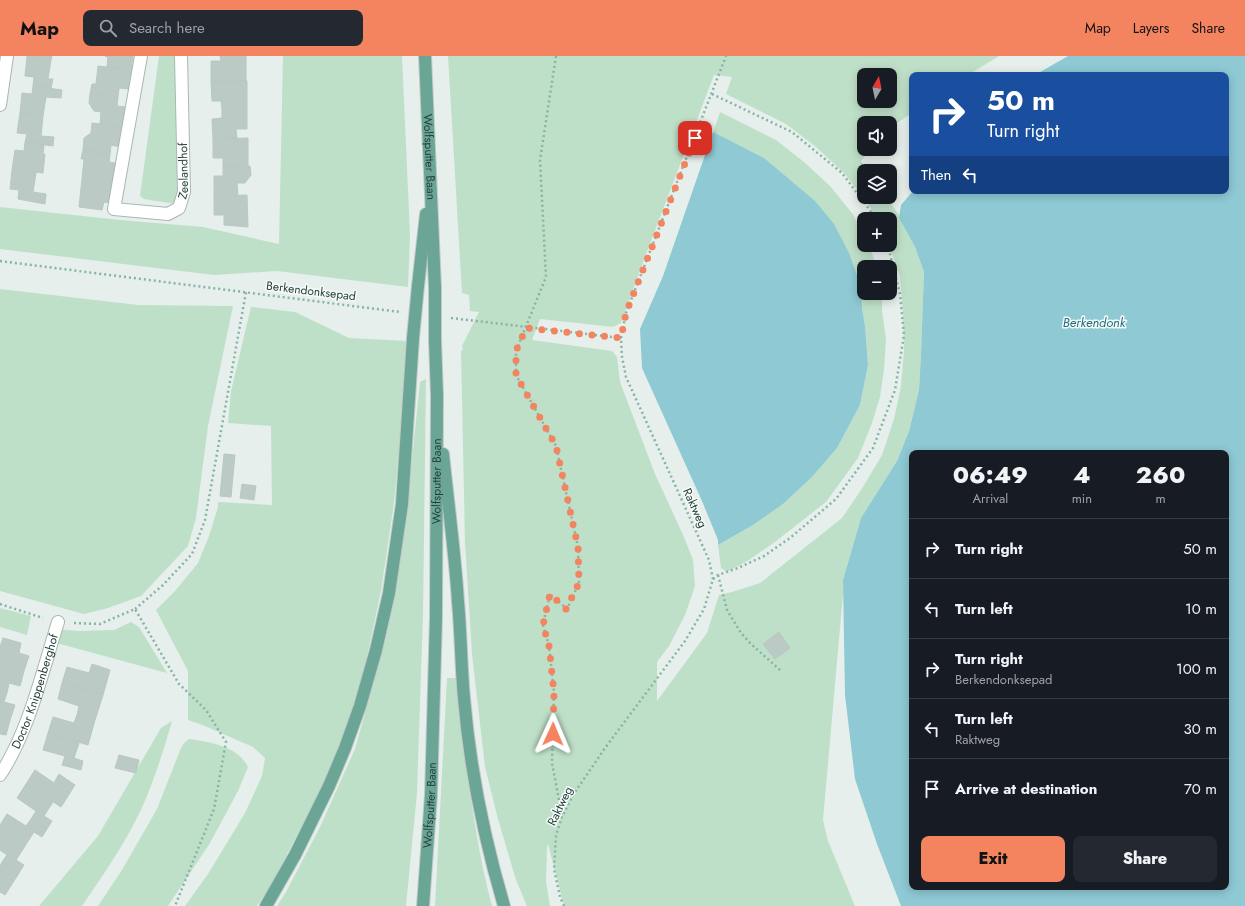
<!DOCTYPE html>
<meta charset="utf-8">
<style>
body{margin:0;font-family:Jost,sans-serif;background:#242831;color:#f1f3f6;height:100vh;display:flex;flex-direction:column;font-size:15px;white-space:nowrap}
*{box-sizing:border-box;margin:0}
p{font-size:13px;color:#9ea1a6}
.icon{flex:none;width:22px;height:22px;fill:none;stroke:currentColor;stroke-width:2;stroke-linecap:round;stroke-linejoin:round}
.map{position:relative;flex:1;overflow:hidden}
.details{position:absolute;left:909px;top:394px;width:320px;height:440px;display:flex;flex-direction:column;background:#171b24;border-radius:8px;box-shadow:0 2px 10px #0003}
.details>*{flex:none}
.hud{position:absolute;left:909px;top:16px;width:320px;height:122px;border-radius:8px;box-shadow:0 2px 10px #0003;background:#1a4fa0;color:#fff;overflow:hidden}
.needle{width:26px;rotate:9deg}
.controls{position:absolute;left:857px;top:12px;display:grid;gap:8px}
.controls a{display:grid;place-items:center;width:40px;height:40px;border-radius:8px;background:#171b24;box-shadow:0 2px 10px #0003;font-size:20px}
.pin{position:absolute;display:grid;place-items:center;width:34px;height:34px;color:#fff;margin:-17px;border-radius:8px;box-shadow:0 2px 6px #0006}
.me{position:absolute;width:44px;margin:-22px;rotate:1deg;stroke-linejoin:round;filter:drop-shadow(0 0 3px #0008)}
.turn{display:flex;align-items:center;gap:14px;height:84px;padding:0 12px;font-size:18px}
.turn .icon{width:52px;height:52px;stroke-width:2.5}
.turn b{display:block;font-size:28px;line-height:34px}
.then{display:flex;align-items:center;height:38px;padding:0 12px;background:#0003;gap:8px;font-size:15px}
.eta{display:flex;justify-content:space-evenly;align-items:center;height:68px;text-align:center}
.eta b{font-size:24px;font-weight:800;line-height:28px}
.action{display:flex;gap:8px;margin-top:auto;padding:8px 12px}
.action a{flex:1;height:46px;border-radius:8px;background:#f4845f;color:#111;font-size:16px;font-weight:800;line-height:46px;text-align:center}
.action a+a{background:#242831;color:#f1f3f6}
ul{padding:0;list-style:none}
li{display:flex;align-items:center;gap:12px;height:60px;padding:0 12px;border-top:1px solid #363941}
li div{flex:1}
li b{display:block;font-size:15px}
li em{font-style:normal}
header{display:flex;align-items:center;gap:24px;box-sizing:border-box;height:56px;padding:0 20px;background:#f4845f;color:#111}
header strong{font-size:19px}
nav{display:flex;gap:22px;margin-inline-start:auto;font-size:14px}
.search{width:280px;height:36px;background:#242831;display:flex;align-items:center;gap:10px;box-sizing:border-box;padding:0 14px;border-radius:8px;color:#9ea1a6;font-size:15px}
.map>svg:first-child{display:block}
</style>
<header>
<strong>Map</strong>
<div class="search"><svg class="icon" aria-label="search" viewBox="0 0 24 24"><circle cx="10" cy="10" r="6"/><path d="M15 15l6 6"/></svg>Search here</div>
<nav><a>Map</a><a>Layers</a><a>Share</a></nav>
</header>
<div class="map">
<svg width="1245" height="850" viewBox="0 0 1245 850">
<rect width="100%" height="100%" fill="#e6efeb"/>
<g fill="#bfe0c8" fill-rule="evenodd">
<path d="M159,0H177L183,144L175,148L144,143L140,140Z"/>
<path d="M283,0H402L410,179L408,231L277,215L214,219L0,193V151L120,164L203,171L279,188Z"/>
<path d="M448,0H999L968,19H912V57L890,72V67H864V93H871L861,105L868,115H864V141H886L899,159V162L915,191L924,216L921,298L919,334L909,375L897,405L861,462L843,524V538L823,764L828,785L855,850H564L548,788L547,791L546,825L550,850H527L516,824L498,763L485,711L472,598L465,487L461,294L463,295L462,290L479,256L470,255L469,239L462,237ZM714,19L732,21L726,38L786,68L816,91L844,117L867,146L877,163H890L889,189L900,220L903,259L904,294L901,330L894,363L882,399L863,431L842,462L760,527L732,536L719,539L707,577L657,645V606L669,590L685,559L695,530L693,504L684,481L655,418L620,326L617,301L612,295L532,284L540,263L613,271L621,267L642,209ZM864,19H890V45H864Z"/>
<path d="M720,56L776,84L804,106L830,130L852,157L864,179V189H869L877,211H864V237H882V255L886,283L884,314L880,341L872,367L858,402L826,446L775,486L749,504L727,516L721,512L718,489L753,469L783,448L812,421L837,392L860,349L868,309L865,270L862,252L764,102L713,77Z"/>
<path d="M0,233L138,249L233,250L208,370L196,462L188,490L141,540L108,552L84,558L0,535Z"/>
<path d="M251,251L295,256L349,282L407,285L399,396L394,447L381,535L363,620L341,687L323,729L271,829L257,850H185L208,818L245,757L262,720L265,702L253,691L205,670L188,664V615L156,554L175,535L198,507L209,480L218,451V446L272,449L271,370L228,367L231,335Z"/>
<path d="M426,323L423,559L417,737L406,850H277L286,836L320,771L355,693L386,582L395,538L407,452L420,326Z"/>
<path d="M0,552L31,560L27,579L0,571Z"/>
<path d="M131,566L139,571L167,617L49,585L53,573L79,575L114,574Z"/>
<path d="M447,622H456C466,698 472,775 492,850H435Z"/>
<path d="M172,665C165,690 157,715 147,740C131,779 106,815 82,850H39L98,780L161,672Z"/>
<path d="M189,683C210,686 238,690 248,711L238,735L210,787L168,850H98L122,814L157,753L181,692L185,686Z"/>
</g>
<g fill="#8ec9d4" fill-rule="evenodd">
<path d="M1068,0H1245V850H901L877,788L855,723L845,639L843,524L861,462L897,405L909,375L919,334L921,298L924,216L915,191L899,162L901,149L913,135H1226V19H1035ZM912,397H1226V831H912Z"/>
<path d="M713,76L764,102L815,145L834,168L849,197L860,228L862,252L865,270L868,309L860,349L837,392L812,421L783,448L753,469L718,489V484L702,445L642,312L640,273L663,220Z"/>
</g>
<g fill="#bbcac4" stroke="#b8c9c2">
<path d="M27,0L51,4L48,23H53L51,32L33,30L34,21L25,20Z"/>
<path d="M27,0H52L51,4Z"/>
<path d="M105,0H133L131,14L107,11L108,1Z"/>
<path d="M220,0H246V24L247,25L211,26V5H221Z"/>
<path d="M98,10L131,14L128,33L119,32L118,41L90,38L92,28H96Z"/>
<path d="M247,25V53L222,54L221,45H212L211,26Z"/>
<path d="M33,30L62,34L61,42L46,41L43,60L20,57L22,37L32,38Z"/>
<path d="M90,38L118,41L117,50L126,51L124,71L100,68L101,56L94,55L89,47Z"/>
<path d="M247,53V73H236L237,82L213,83L212,63L222,62V54Z"/>
<path d="M20,57L43,60L41,80L54,81L53,90L25,86L27,78L17,77Z"/>
<path d="M92,67L124,71L121,91L111,89L110,98L83,94L84,82L91,77Z"/>
<path d="M248,82V111H223V102H213V83Z"/>
<path d="M25,86L44,89L43,98H45L43,117L12,114L15,94L24,95Z"/>
<path d="M83,94L110,98L109,106L119,108L116,128L82,123L84,103H81Z"/>
<path d="M250,110L251,119L245,127H237L238,140H214V120H223V111Z"/>
<path d="M12,114L36,117L33,136L46,138L45,148L18,143L19,134L10,133Z"/>
<path d="M82,123L116,128L113,147L104,146L102,154L79,151Z"/>
<path d="M247,139L248,171L224,169V159H214V140Z"/>
<path d="M224,398L235,399L231,441L220,440Z"/>
<path d="M242,428L256,430L254,444L240,442Z"/>
<path d="M779,576L790,592L775,603L763,588Z"/>
<path d="M3,582L21,587L19,597L29,600L24,615L0,608V591Z"/>
<path d="M0,608L24,615L20,630L9,627L7,637L0,635Z"/>
<path d="M92,608L110,614L103,639L62,627L67,611L89,617Z"/>
<path d="M62,627L103,639L95,664L77,659L79,650L58,643Z"/>
<path d="M0,635L7,637L4,646L15,649L10,664L0,661Z"/>
<path d="M77,659L95,664L88,689L48,677L53,661L74,667Z"/>
<path d="M0,661L10,664L6,679L0,678Z"/>
<path d="M48,677L79,687L74,702L83,705L81,714L62,709L65,700L43,694Z"/>
<path d="M119,699L139,704L136,717L115,712Z"/>
<path d="M35,714L54,727L59,718L75,729L61,751L26,728Z"/>
<path d="M26,728L53,746L44,760L52,765L47,773L31,763L36,755L17,742Z"/>
<path d="M7,758L26,770L31,763L47,773L42,781L34,776L25,790L0,774V769Z"/>
<path d="M0,774L25,790L16,804L24,809L19,817L2,806L7,799L0,794Z"/>
<path d="M2,806L19,817L5,839L0,836V810Z"/>
</g>
<g fill="none" stroke-linecap="round" stroke-linejoin="round">
<defs>
<g id="minor">
<path id="s1" d="M141,0L114,153L168,158L179,152L184,136L181,0"/>
<path d="M0,49L7,0"/>
<path id="s2" d="M0,719C29,675 42,617 58,566"/>
</g>
<g id="primary">
<path id="s3" d="M425,0L435,232"/>
<path d="M418,230L426,158"/>
<path d="M443,398C448,447 455,497 458,546C461,578 461,610 464,642C470,713 484,782 504,850"/>
<path d="M266,850L295,799L329,730L345,692L360,650L376,594L389,537L402,448L413,282"/>
<path id="s4" d="M423,850L431,739L436,561L437,340L435,284"/>
</g>
</defs>
<use href="#minor" stroke="#a8b8b2" stroke-width="14"/>
<use href="#primary" stroke="#c2cac8" stroke-width="14"/>
<g stroke="#86b3a5" stroke-width="2.5" stroke-dasharray="2 3" stroke-linecap="butt">
<path d="M556,0L540,104L546,221L516,295V319L556,390L578,491L579,527L567,553L550,538L543,569L549,590L554,636L552,707L562,760"/>
<path d="M712,38L792,76L842,117L872,157L874,163"/>
<path d="M0,205L400,256"/>
<path d="M451,262L621,282"/>
<path d="M718,519L727,554L741,577L751,588L780,614"/>
<path d="M713,523L718,519L738,512L764,500L790,482L836,443L873,392L895,334L904,279L900,238L890,198L886,189"/>
<path d="M0,548L43,562"/>
<path d="M135,553L163,529L192,498L205,464L246,236"/>
<path d="M74,567L100,568L135,553L179,628L206,654L226,686L214,753L175,850"/>
<path d="M564,850L560,841L554,813L556,779L562,761L573,739L605,692L685,585L704,553L713,523L709,504L626,321L622,301L621,282L626,257L726,0"/>
</g>
<use href="#minor" stroke="#fff" stroke-width="12"/>
<use href="#primary" stroke="#6aa596" stroke-width="12"/>
<defs>
<g id="primary-bridge">
<path d="M413,282L418,230"/>
<path d="M435,284V232"/>
</g>
</defs>
<use href="#primary-bridge" stroke="#c2cac8" stroke-width="14" stroke-linecap="butt"/>
<use href="#primary-bridge" stroke="#6aa596" stroke-width="12"/>
</g>
<g fill="none" stroke-linecap="round" stroke-linejoin="round">
<path stroke="#f4845f" stroke-width="7" stroke-dasharray="0 12.6" d="M553,678L554,636L549,590L543,569L550,538L566,553L579,527L578,491L556,390L516,319V295L526,272L621,282L626,257L695,82"/>
</g>
<g text-anchor="middle" dominant-baseline="central" stroke-width="3" stroke-linejoin="round" paint-order="stroke">
<g font-size="12" fill="#24423a" stroke="#f7fbf9">
<text stroke="none"><textPath href="#s3" startOffset="101">Wolfsputter Baan</textPath></text>
<text stroke="none"><textPath href="#s1" startOffset="260">Zeelandhof</textPath></text>
<text transform="translate(311 235) rotate(7)">Berkendonksepad</text>
<text stroke="none"><textPath href="#s4" startOffset="425">Wolfsputter Baan</textPath></text>
<text transform="translate(695 452) rotate(66)">Raktweg</text>
<text stroke="none"><textPath href="#s2" startOffset="91">Doctor Knippenberghof</textPath></text>
<text stroke="none"><textPath href="#s4" startOffset="101">Wolfsputter Baan</textPath></text>
<text transform="translate(560 750) rotate(-64)">Raktweg</text>
</g>
<g font-size="13" font-style="italic" fill="#1c6f80" stroke="#f7fbf9">
<text x="1094" y="266">Berkendonk</text>
</g>
</g>
</svg>
<div class="controls">
<a><svg class="needle" viewBox="-14 -14 28 28"><path d="M0-13l5 13h-10z" fill="#e53935"/><path d="M0 13l5-13h-10z" fill="#9ea1a6"/></svg></a>
<a><svg class="icon" aria-label="sound" viewBox="0 0 24 24"><path d="M4 9h4l5-4v14l-5-4H4zM17 9q2 3 0 6"/></svg></a>
<a><svg class="icon" aria-label="layers" viewBox="0 0 24 24"><path d="M12 4l9 5-9 5-9-5zM3 14l9 5 9-5"/></svg></a>
<a>+</a>
<a>−</a>
</div>
<div class="pin" style="left:695px;top:82px;background:#d93025"><svg class="icon" aria-label="arrive" viewBox="0 0 24 24"><path d="M6 21V4h12l-3 4 3 4H6"/></svg></div>
<svg class="me" style="left:553px;top:678px" viewBox="-20 -20 40 40"><path d="M0-17L14 15 0 8-14 15z" fill="#f4845f" stroke="#fff" stroke-width="4"/></svg>
<div class="hud">
<div class="turn"><svg class="icon" aria-label="right" viewBox="0 0 24 24"><path d="M7 20v-9h11M14 6l5 5-5 5"/></svg><div><b>50 m</b>Turn right</div></div>
<div class="then">Then<svg class="icon" aria-label="left" viewBox="0 0 24 24"><path d="M17 20v-9H6M10 6l-5 5 5 5"/></svg></div>
</div>
<section class="details">
<div class="eta">
<div><b>06:49</b><p>Arrival</p></div>
<div><b>4</b><p>min</p></div>
<div><b>260</b><p>m</p></div>
</div>
<ul>
<li><svg class="icon" aria-label="right" viewBox="0 0 24 24"><path d="M7 20v-9h11M14 6l5 5-5 5"/></svg><div><b>Turn right</b></div><em>50 m</em></li>
<li><svg class="icon" aria-label="left" viewBox="0 0 24 24"><path d="M17 20v-9H6M10 6l-5 5 5 5"/></svg><div><b>Turn left</b></div><em>10 m</em></li>
<li><svg class="icon" aria-label="right" viewBox="0 0 24 24"><path d="M7 20v-9h11M14 6l5 5-5 5"/></svg><div><b>Turn right</b><p>Berkendonksepad</p></div><em>100 m</em></li>
<li><svg class="icon" aria-label="left" viewBox="0 0 24 24"><path d="M17 20v-9H6M10 6l-5 5 5 5"/></svg><div><b>Turn left</b><p>Raktweg</p></div><em>30 m</em></li>
<li><svg class="icon" aria-label="arrive" viewBox="0 0 24 24"><path d="M6 21V4h12l-3 4 3 4H6"/></svg><div><b>Arrive at destination</b></div><em>70 m</em></li>
</ul>
<div class="action"><a>Exit</a><a>Share</a></div>
</section>
</div>
